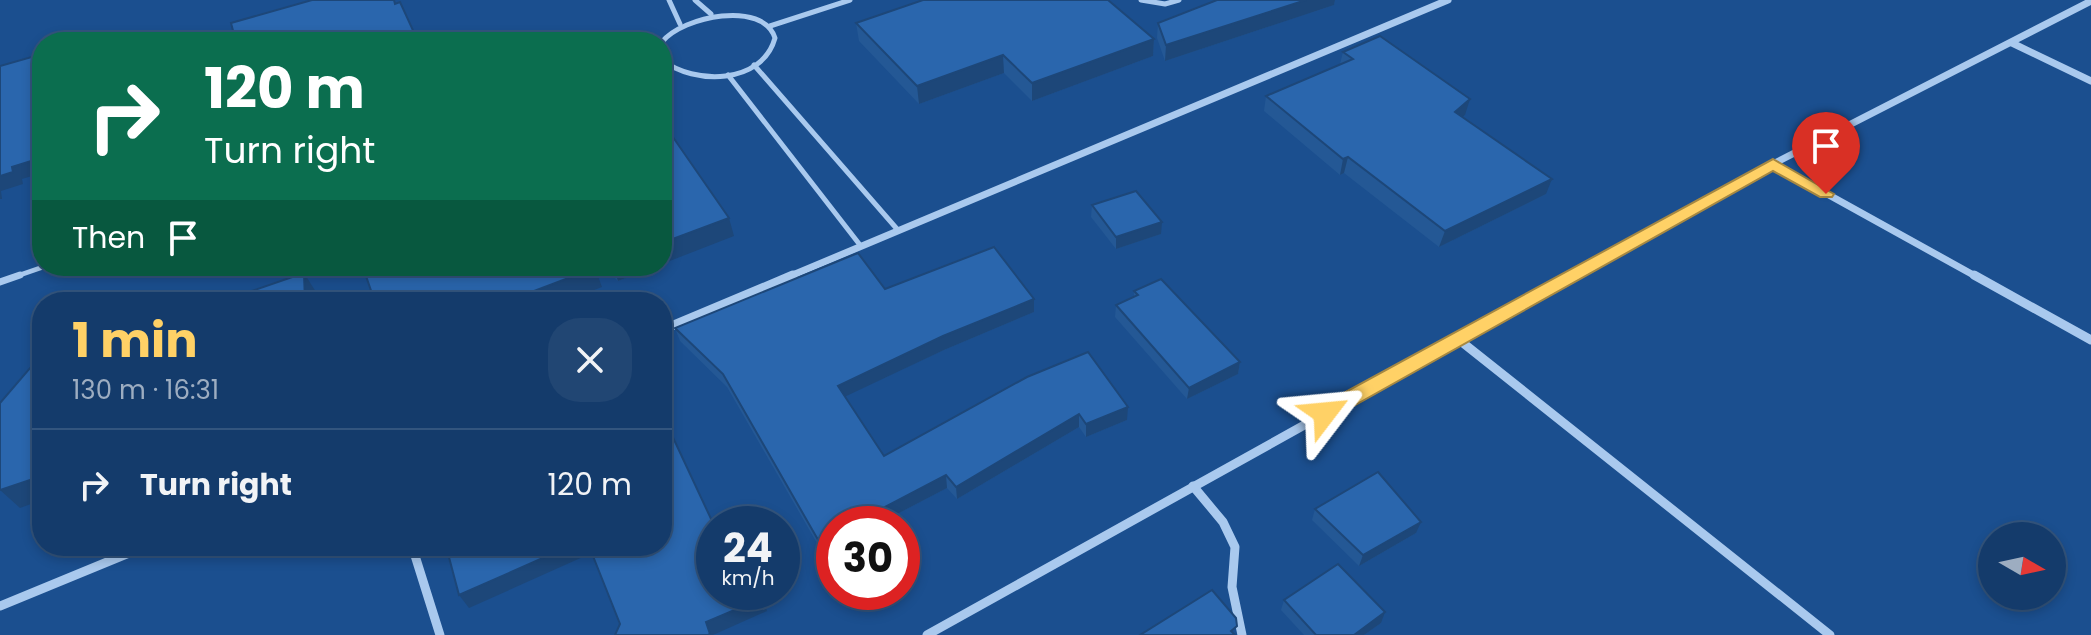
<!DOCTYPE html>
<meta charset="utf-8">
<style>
body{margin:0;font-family:Poppins,sans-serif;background:#214673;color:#f1f3f6;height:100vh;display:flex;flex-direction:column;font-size:30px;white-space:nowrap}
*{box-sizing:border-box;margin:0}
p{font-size:26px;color:#9dadc1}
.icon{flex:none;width:44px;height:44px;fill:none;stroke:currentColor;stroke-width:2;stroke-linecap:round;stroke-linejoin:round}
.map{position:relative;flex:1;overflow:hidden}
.panel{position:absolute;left:32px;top:292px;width:640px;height:264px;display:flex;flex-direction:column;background:#143b6b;border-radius:32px;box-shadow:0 4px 12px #0003,0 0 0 2px #33557e}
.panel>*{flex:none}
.top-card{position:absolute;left:32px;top:32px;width:640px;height:244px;border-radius:32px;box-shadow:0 4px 12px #0003,0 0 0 2px #33557e;background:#0b6e4f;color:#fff;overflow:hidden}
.needle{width:52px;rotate:99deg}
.fabs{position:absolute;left:1978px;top:522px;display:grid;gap:16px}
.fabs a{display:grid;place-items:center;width:88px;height:88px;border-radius:50%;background:#143b6b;box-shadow:0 4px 12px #0003,0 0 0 2px #33557e;font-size:40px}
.speed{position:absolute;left:696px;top:506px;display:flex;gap:16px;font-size:40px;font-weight:700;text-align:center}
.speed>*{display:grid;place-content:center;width:104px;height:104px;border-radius:50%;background:#143b6b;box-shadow:0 4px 12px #0003,0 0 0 2px #33557e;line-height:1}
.speed small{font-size:20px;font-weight:400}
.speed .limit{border:12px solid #d22;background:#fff;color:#111}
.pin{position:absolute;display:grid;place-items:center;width:68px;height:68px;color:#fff;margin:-82px -34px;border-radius:50% 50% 50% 0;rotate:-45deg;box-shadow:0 0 8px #0007}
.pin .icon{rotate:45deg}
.me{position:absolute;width:88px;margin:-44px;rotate:61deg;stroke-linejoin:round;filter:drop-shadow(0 0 6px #0008)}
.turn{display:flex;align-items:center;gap:28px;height:168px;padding:0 40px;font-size:36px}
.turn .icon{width:104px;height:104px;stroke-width:2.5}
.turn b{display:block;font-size:56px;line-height:68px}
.then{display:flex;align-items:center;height:76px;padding:0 40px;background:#0003;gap:16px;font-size:30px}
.round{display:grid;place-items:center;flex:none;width:84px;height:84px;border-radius:32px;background:#214673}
.head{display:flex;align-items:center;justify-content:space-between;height:136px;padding:0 40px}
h1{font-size:48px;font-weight:700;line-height:60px;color:#ffd166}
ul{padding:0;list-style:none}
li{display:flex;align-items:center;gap:24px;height:112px;padding:0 40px;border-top:2px solid #33557e}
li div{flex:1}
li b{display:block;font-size:30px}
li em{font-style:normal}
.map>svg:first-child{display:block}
</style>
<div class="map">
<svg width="2091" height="635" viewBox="0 0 2091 635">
<rect width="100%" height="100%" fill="#1b4f8f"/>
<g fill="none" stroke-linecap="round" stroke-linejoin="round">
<g stroke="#a9c9ee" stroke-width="5">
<path d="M669,0L680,24"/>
<path d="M695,0L711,14"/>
<path d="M1141,0L1165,4L1179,0"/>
<path d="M770,26L850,0"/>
<path d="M662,42C683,16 763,0 775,38C762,85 694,85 662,60"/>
<path d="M754,65L897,229"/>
<path d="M728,75L860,245"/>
<path d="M14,277L46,266"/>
</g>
<path stroke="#a9c9ee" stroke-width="7" d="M0,282L20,275"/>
<g stroke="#a9c9ee" stroke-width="7">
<path d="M2012,43L2091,81"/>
<path d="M1773,164L1977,277"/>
<path d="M788,277L1448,0"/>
<path d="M1570,277L1773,164L2091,1"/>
</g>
<g stroke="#a9c9ee" stroke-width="9">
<path d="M1974,275L2091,340"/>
<path d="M662,330L793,275"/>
<path d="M1458,339L1830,635"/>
<path d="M1193,486L1223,522L1235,547L1232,587L1242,635"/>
<path d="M412,546L440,635"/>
<path d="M0,606L146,546"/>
<path d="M927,635L1574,275"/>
</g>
</g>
<g fill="#245895">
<path d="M1217,0H1335L1334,5L1165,61L1157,38L1158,23Z"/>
<path d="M856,23L1154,39L1153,56L1032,101L1004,73L919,104L859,41Z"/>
<path d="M1343,52L1465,115L1462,117L1546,194L1439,247L1344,173L1340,175L1264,111L1266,96L1340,64Z"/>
<path d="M1092,205L1161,234L1116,249L1091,217Z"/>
<path d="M603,266H657L618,281Z"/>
<path d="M885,289L1034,299V312L944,350L845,396L884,456L1027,377L1127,420L1086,437L1079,427L957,499L947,488L878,524H834L825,557L727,387L680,341L675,328Z"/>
<path d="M1134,291L1240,362L1238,374L1187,399L1115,317L1116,305L1134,297Z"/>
<path d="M1315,509L1416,533L1359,566L1312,520Z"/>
<path d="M1284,600L1381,623L1364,635H1304L1281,610Z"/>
</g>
<g fill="#1d4779">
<path d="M1306,0H1335L1334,5L1165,61L1166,45Z"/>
<path d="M1154,39L1153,56L1032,101V83Z"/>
<path d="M1003,55L1004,73L919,104L917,86Z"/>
<path d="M1470,99L1465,115L1450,128L1455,112Z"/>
<path d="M42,153V173L22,179L23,184L1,191L2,199H0V176L12,167Z"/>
<path d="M1348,157L1344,173L1340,175L1343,159Z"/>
<path d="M1552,179L1546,194L1439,247L1445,231Z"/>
<path d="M729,218L734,236L662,264V243Z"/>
<path d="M1162,222L1161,234L1116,249V237Z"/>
<path d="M613,266H657L618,281Z"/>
<path d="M595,268L602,287L563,302H505Z"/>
<path d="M304,273L316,292V302H305Z"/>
<path d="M1034,299V312L944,350L840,399L838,386L943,336Z"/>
<path d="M1240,362L1238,374L1187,399L1189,388Z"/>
<path d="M1128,407L1127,420L1086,437V424Z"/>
<path d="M1079,414V427L957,499L956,487Z"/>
<path d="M946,475L947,488L878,524H863L862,519Z"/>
<path d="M42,476V500L20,508L0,490Z"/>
<path d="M1421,522L1416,533L1359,566L1363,555Z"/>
<path d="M834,538V552L825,557L821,545Z"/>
<path d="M570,546H590L594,552L469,608L459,595Z"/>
<path d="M763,598L767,611L713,635H708L706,622Z"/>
<path d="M1385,612L1381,623L1364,635H1354Z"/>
</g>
<g fill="#2a66ad" stroke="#1d4779" stroke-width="2">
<path d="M312,0H394L395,4L400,2L417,39L405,42H236L231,23Z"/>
<path d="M923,0H1108L1154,39L1032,83L1003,55L917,86L856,23Z"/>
<path d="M1217,0H1306L1166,45L1158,23Z"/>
<path d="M1380,36L1470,99L1455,112L1552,179L1445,231L1348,157L1343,159L1266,96L1353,59L1343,52Z"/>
<path d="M42,54V153L40,154L41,158L12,167L13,172L0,176V66Z"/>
<path d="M668,130L729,218L662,243V133Z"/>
<path d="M1136,191L1162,222L1116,237L1092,205Z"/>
<path d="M994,247L1034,299L943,336L838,386L884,456L1027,377L1088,352L1128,407L1086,424L1079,414L956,487L946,475L862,519L864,523L863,524H834V538L821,545L723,374L675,328L858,253L885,289Z"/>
<path d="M395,266H594L595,268L505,302H375L366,276Z"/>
<path d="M304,273L305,302H220Z"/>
<path d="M1161,279L1240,362L1189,388L1116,305L1138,295L1134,291Z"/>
<path d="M42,364V476L0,490V403L30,368Z"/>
<path d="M662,414L712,521L729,514L733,524H714V592H760L763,598L706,622L710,634L708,635H615L620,624L589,546H662Z"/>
<path d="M1378,472L1421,522L1363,555L1315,509Z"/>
<path d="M446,546H570L459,595Z"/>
<path d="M1338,564L1385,612L1354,635H1316L1284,600Z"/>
<path d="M1212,590L1236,618L1237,626L1231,631L1235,635H1140Z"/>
</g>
<path fill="#ffd166" stroke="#a68842" stroke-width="2" d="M1773,159L1834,194L1832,197H1820L1773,171L1332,418H1318L1316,413L1318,407Z"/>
</svg>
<div class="fabs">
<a><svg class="needle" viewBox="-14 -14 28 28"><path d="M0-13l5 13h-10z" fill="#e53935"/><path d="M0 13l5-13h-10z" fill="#9dadc1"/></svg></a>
</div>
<div class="speed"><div>24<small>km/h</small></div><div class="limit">30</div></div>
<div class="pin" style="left:1826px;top:194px;background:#d93025"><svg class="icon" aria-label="arrive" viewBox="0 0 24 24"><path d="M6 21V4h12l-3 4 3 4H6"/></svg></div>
<svg class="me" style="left:1325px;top:413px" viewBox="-20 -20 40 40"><path d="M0-17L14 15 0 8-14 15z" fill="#ffd166" stroke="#fff" stroke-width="4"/></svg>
<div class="top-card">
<div class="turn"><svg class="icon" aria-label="right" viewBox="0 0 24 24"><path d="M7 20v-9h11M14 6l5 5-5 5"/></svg><div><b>120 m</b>Turn right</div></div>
<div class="then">Then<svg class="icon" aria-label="arrive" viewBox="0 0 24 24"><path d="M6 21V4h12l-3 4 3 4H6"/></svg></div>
</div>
<section class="panel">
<div class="head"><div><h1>1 min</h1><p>130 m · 16:31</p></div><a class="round"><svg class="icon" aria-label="close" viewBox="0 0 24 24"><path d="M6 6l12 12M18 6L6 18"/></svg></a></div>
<ul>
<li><svg class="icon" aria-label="right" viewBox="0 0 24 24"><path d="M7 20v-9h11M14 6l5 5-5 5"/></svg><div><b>Turn right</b></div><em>120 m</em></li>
</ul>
</section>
</div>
